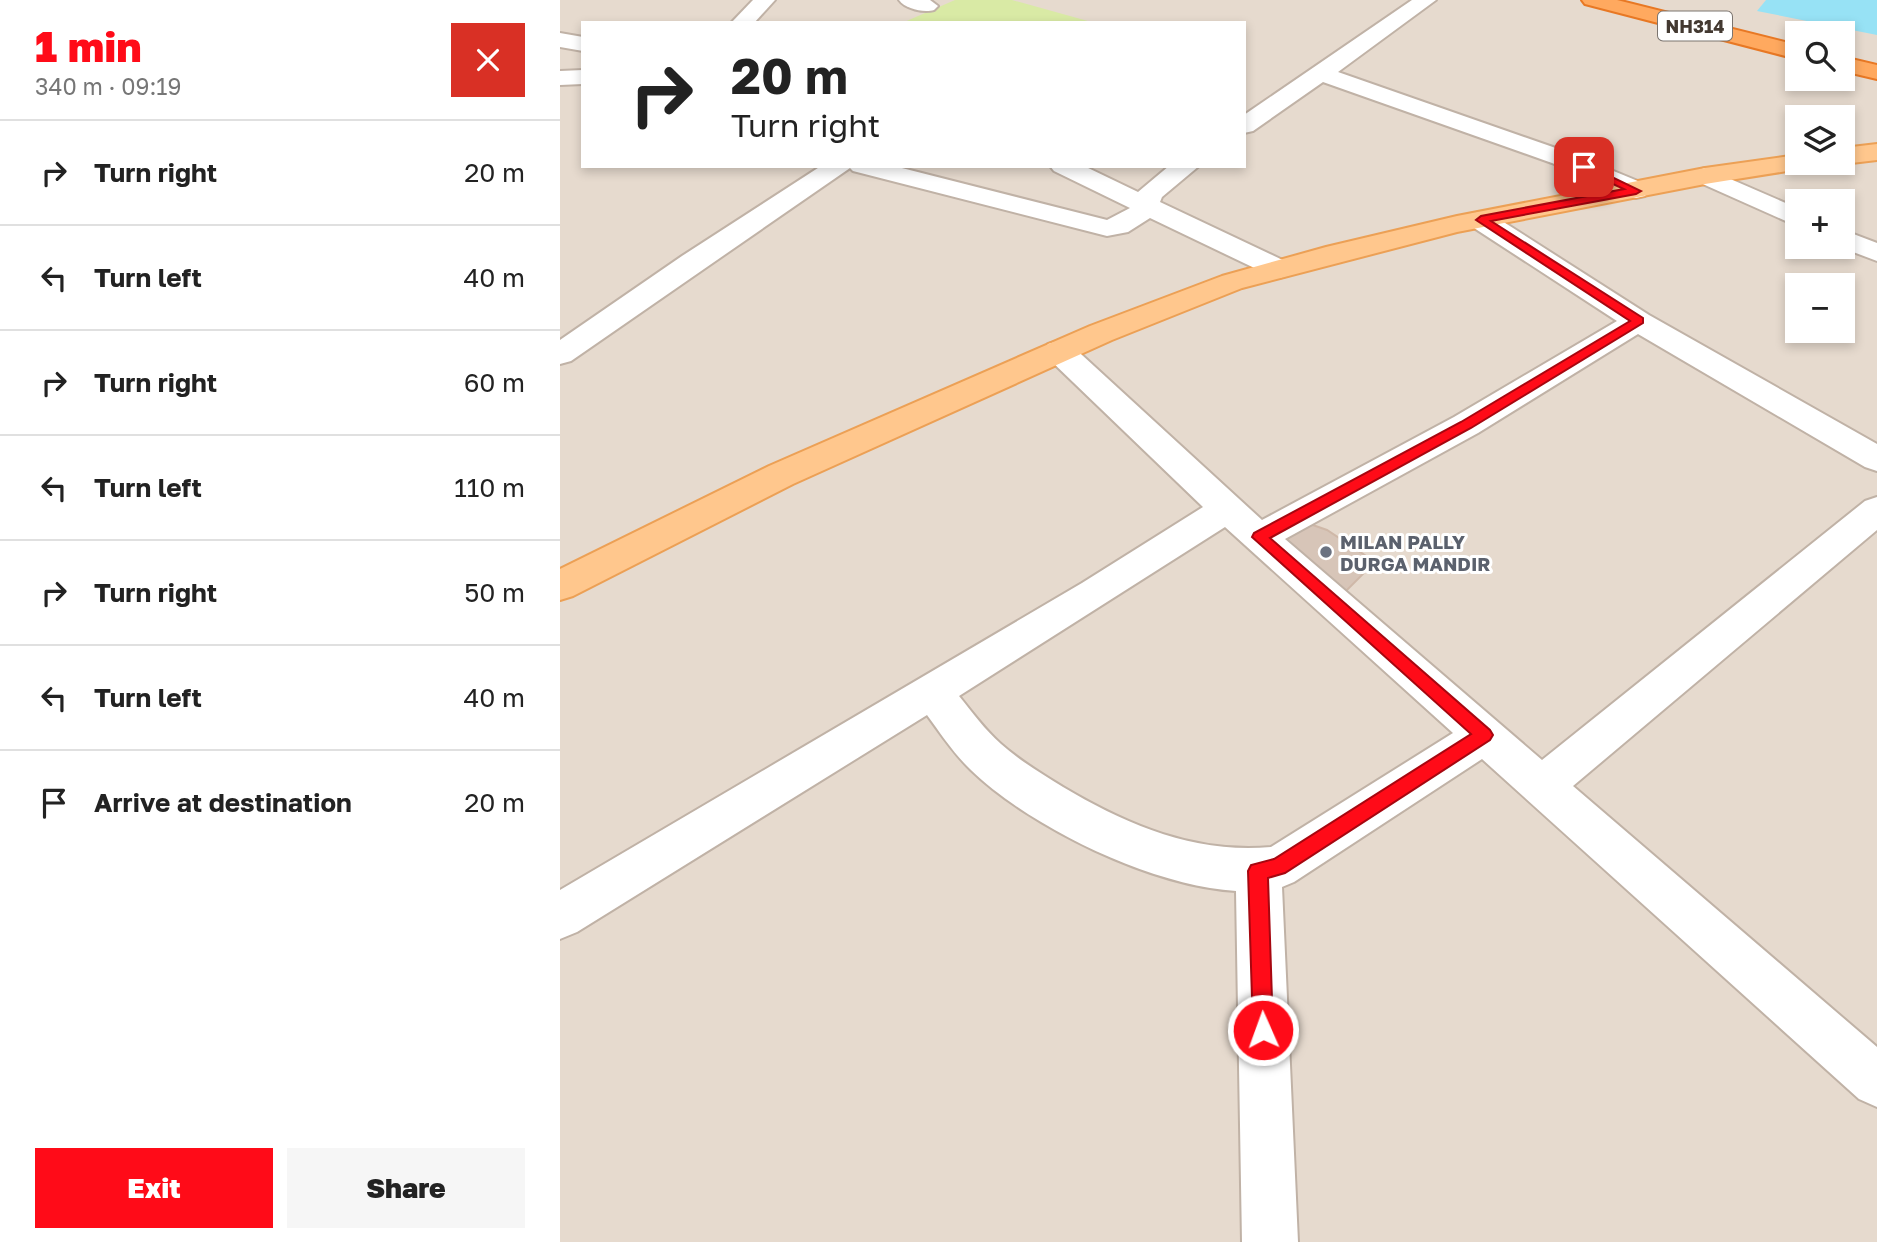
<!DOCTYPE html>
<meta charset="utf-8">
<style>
body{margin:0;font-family:"Golos Text",sans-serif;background:#f6f6f6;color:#222;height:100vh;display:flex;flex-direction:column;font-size:26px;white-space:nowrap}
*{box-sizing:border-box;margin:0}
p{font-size:23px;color:#767676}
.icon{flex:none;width:38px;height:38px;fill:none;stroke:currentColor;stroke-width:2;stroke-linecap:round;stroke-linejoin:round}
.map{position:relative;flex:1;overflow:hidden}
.drawer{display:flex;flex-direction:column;background:#fff;width:560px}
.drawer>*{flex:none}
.banner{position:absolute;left:21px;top:21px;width:665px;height:147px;border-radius:0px;box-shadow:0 4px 10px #0003;background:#fff;color:#222;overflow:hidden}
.fabs{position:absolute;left:1225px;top:21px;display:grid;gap:14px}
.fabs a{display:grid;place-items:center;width:70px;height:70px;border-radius:0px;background:#fff;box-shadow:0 4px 10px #0003;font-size:35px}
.pin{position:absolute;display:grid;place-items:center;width:60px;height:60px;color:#fff;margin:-30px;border-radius:14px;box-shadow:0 4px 10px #0006}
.me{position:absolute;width:77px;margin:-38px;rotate:358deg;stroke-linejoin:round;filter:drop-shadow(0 0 5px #0008)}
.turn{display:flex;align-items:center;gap:24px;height:147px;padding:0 35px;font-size:32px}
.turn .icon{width:91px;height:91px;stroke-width:2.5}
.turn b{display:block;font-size:49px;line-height:60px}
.round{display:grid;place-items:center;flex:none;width:74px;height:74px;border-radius:0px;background:#f6f6f6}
.overview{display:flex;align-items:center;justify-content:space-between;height:119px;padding:0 35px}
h1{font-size:42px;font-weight:800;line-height:52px;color:#ff0b18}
.cta{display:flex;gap:14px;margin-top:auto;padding:14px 35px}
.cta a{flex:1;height:80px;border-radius:0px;background:#ff0b18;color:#fff;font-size:28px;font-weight:800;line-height:80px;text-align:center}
.cta a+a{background:#f6f6f6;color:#222}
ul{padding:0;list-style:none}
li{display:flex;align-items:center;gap:21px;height:105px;padding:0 35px;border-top:2px solid #e0e0e0}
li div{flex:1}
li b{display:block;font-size:26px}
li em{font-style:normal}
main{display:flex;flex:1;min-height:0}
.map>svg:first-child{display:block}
</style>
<main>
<section class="drawer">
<div class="overview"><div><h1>1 min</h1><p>340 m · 09:19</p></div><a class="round" style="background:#d93025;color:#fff"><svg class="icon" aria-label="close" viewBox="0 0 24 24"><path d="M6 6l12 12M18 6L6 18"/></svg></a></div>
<ul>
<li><svg class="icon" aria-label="right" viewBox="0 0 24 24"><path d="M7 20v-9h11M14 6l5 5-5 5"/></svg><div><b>Turn right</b></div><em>20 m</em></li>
<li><svg class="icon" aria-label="left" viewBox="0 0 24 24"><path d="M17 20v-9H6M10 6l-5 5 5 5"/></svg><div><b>Turn left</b></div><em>40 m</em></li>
<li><svg class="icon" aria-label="right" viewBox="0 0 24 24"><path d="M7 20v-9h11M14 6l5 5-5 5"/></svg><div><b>Turn right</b></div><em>60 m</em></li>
<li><svg class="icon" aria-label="left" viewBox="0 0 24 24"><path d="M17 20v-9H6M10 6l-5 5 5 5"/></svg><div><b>Turn left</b></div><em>110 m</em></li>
<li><svg class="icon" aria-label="right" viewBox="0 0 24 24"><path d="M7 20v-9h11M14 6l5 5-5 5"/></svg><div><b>Turn right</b></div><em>50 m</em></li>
<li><svg class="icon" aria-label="left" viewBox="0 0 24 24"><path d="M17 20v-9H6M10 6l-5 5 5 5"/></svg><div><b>Turn left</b></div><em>40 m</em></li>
<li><svg class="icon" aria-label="arrive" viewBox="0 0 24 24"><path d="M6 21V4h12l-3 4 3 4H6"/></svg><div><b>Arrive at destination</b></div><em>20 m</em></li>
</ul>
<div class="cta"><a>Exit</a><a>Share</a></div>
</section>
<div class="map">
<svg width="1317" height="1242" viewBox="0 0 1317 1242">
<rect width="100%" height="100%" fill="#f2e9e1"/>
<path fill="#e6dace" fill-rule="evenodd" d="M0,0H1317V1242H0ZM23,23H684V166H23ZM1237,33H1283V79H1237ZM1237,117H1283V163H1237ZM1237,201H1283V247H1237ZM1237,285H1283V331H1237Z"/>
<path fill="#d9eaa5" d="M395,0H452L535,23H342Z"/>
<path fill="#97e2f5" d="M1206,0H1317V35L1197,11Z"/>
<path fill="#d7c5b8" stroke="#cfb8a8" stroke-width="2" d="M747,523L767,530L815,562L783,594L720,543Z"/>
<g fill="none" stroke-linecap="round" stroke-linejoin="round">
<defs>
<g id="street">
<path d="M193,0H215L194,23H171Z"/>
<path d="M339,0H370L378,6L374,10C364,13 345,9 339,0Z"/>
<path d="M852,0H876L778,72L1010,153L1085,184L1089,190L1085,196L1076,198L1067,196L992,163L763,82L693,131L684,133V115Z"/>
<path d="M0,33L23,37V51L0,47Z"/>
<path d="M23,70V84L0,85V71Z"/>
<path d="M261,166H334L547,220L570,208L494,171L490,166H524L578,192L609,166H639L602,197L600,202L729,263L733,269L729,275L719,278L709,275L590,218L568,232L547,236L293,171L290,168L11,361L0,364V340L122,256Z"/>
<path d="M1145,168L1237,208V226L1136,181L1132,176L1136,171Z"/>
<path d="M921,212L931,214L1089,315L1317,444V471L1305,467L1078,334L918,433L725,539L982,760L1305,501L1317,497V530L1013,786L1317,1047V1107L1299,1099L922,759L734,882L722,887L738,1242H682L676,891C592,886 471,828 411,770C394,754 381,734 367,715L17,932L0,939V890L522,583L643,507L488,358L484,351L488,344L499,341L510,344L702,520L894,417L1057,321L911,226L907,220L911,214ZM665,527L893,733L711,847C635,854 567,825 503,787C482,774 460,761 441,744C425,730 412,712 399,696Z"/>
<path d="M1283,230L1317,243V261L1280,247H1283Z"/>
</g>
<g id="primary">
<path d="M1317,144V160L1283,164L1280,163H1283V148Z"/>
<path d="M1237,155V163H1250L1246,168L1145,184L897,232L682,288L552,340L233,484L13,596L0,600V569L209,466L530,326L662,276L766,247L897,216L1145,168Z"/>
</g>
<g id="highway">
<path d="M1022,0H1057L1237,45V59L1025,4Z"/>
<path d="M1283,57L1317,65V79L1283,71Z"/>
</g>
</defs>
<use href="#street" stroke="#c0b2a6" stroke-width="4"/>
<use href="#primary" stroke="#eca055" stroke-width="4"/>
<use href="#highway" stroke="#e87824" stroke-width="4"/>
<use href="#street" fill="#fff" fill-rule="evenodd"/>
<use href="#primary" fill="#ffc78d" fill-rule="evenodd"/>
<use href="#highway" fill="#ffa95f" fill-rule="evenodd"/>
</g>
<path fill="#ff0b18" stroke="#a60710" stroke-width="2" d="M1020,165H1027L1081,191L1076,194L931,221L1083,318V323L911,428L710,538L930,730L933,735L930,740L725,873L708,878L713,1030L710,1037L703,1040L696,1037L693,1030L688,871L691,865L714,859L911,734L692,537L694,533L901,422L1070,321L916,220L921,216L1064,189L1020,169Z"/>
<circle fill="#6b7280" stroke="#fff" stroke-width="2.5" cx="766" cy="552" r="7"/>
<g text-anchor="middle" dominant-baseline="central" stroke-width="6" stroke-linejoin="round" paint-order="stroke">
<rect fill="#fff" stroke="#7b746f" stroke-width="2" x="1098" y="11.5" width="74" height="29" rx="5"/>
<g font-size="18" font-weight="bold" fill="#433931">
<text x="1135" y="26">NH314</text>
</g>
<g font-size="19" font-weight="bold" fill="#5b616d" stroke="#fff" text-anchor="start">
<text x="780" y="541">MILAN PALLY<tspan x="780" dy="22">DURGA MANDIR</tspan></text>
</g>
</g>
</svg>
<div class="fabs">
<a><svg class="icon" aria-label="search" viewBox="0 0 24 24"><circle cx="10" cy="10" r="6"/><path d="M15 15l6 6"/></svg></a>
<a><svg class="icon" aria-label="layers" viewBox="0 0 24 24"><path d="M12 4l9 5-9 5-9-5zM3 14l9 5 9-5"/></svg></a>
<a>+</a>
<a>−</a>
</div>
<div class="pin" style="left:1024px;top:167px;background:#d93025"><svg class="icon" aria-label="arrive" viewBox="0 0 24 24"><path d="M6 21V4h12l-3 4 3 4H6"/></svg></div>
<svg class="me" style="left:703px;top:1030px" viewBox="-20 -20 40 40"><circle r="17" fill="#ff0b18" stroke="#fff" stroke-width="3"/><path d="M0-11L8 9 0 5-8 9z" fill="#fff"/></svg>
<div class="banner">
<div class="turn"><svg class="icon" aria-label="right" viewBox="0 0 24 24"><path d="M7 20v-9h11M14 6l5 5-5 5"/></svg><div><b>20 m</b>Turn right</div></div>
</div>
</div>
</main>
